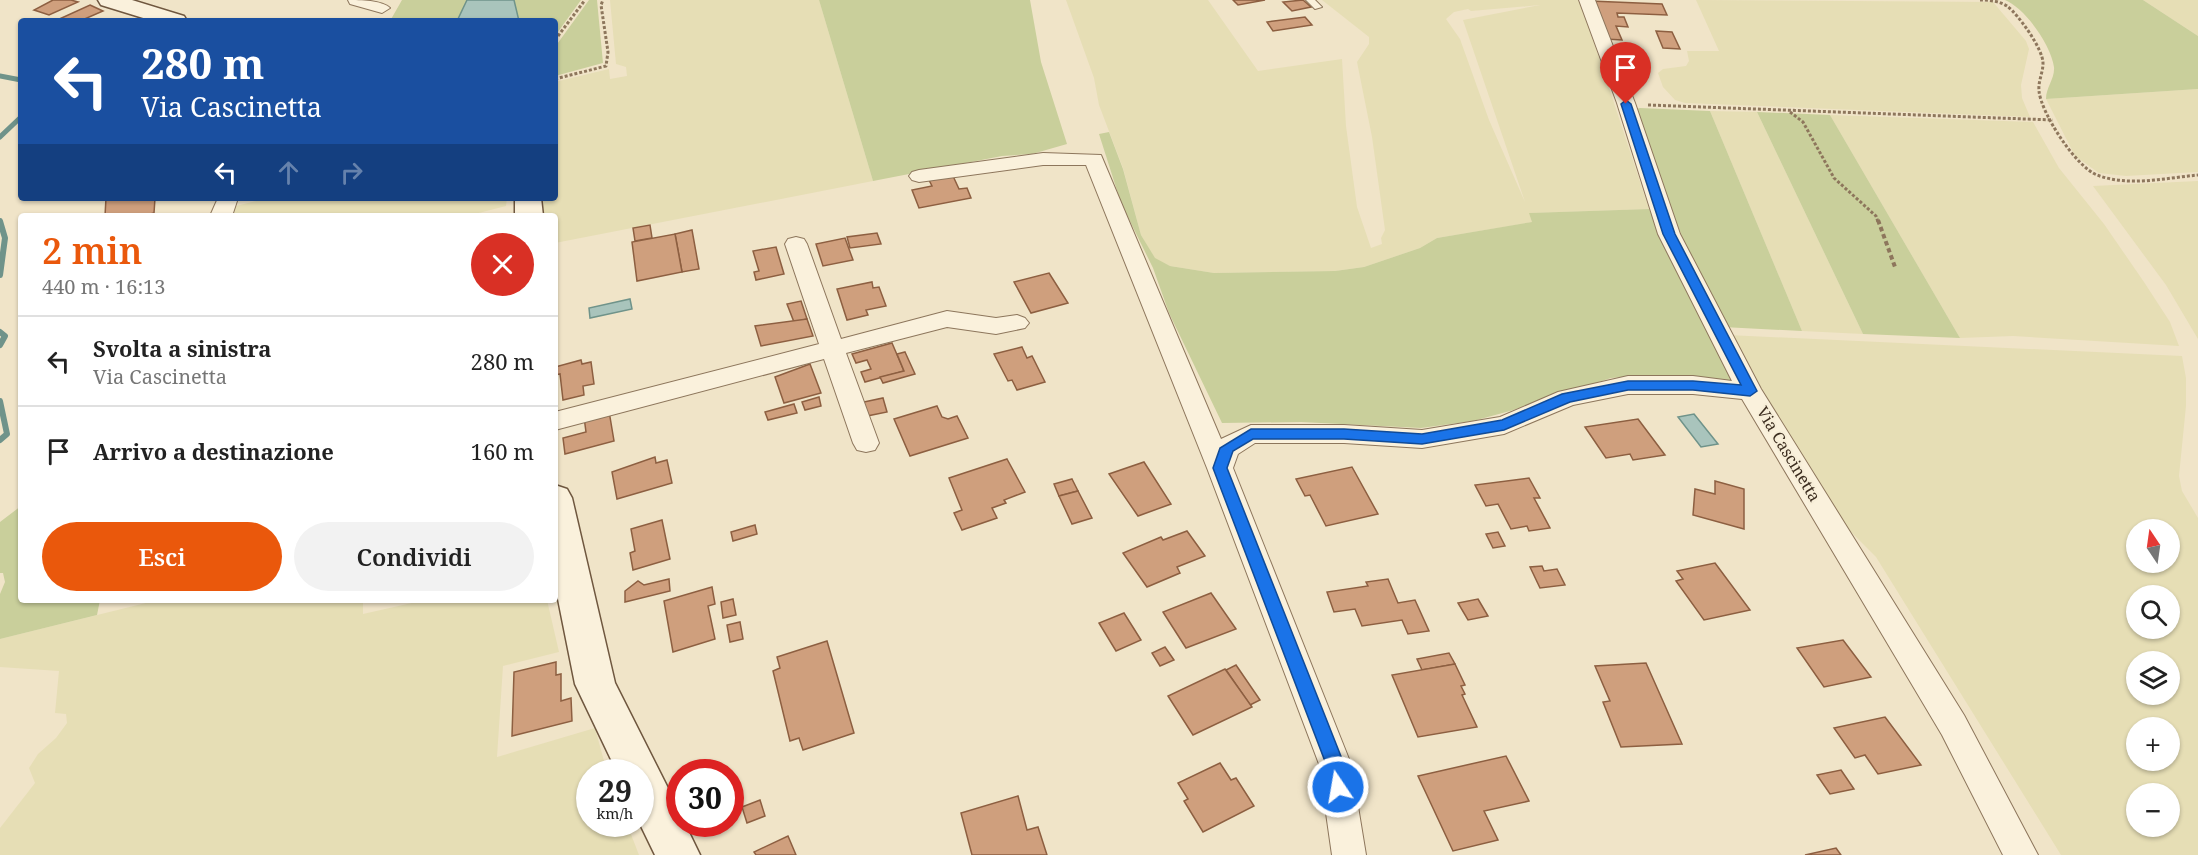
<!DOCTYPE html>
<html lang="it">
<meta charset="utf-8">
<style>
body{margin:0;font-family:"Noto Serif",serif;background:#f2f2f2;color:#222;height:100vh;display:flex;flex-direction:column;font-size:22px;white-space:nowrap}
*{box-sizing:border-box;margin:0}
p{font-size:20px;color:#767676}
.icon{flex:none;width:33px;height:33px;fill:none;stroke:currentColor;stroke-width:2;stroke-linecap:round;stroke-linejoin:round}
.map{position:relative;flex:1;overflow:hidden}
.details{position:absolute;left:18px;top:213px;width:540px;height:390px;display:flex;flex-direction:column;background:#fff;border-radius:6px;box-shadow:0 2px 4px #0004}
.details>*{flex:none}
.guide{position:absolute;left:18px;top:18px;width:540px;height:183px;border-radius:6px;box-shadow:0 2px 4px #0004;background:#1a4fa0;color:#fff;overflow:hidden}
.needle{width:39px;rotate:347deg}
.fabs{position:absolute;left:2126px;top:519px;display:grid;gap:12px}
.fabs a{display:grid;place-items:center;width:54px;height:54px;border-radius:50%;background:#fff;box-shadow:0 2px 4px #0004;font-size:30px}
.speed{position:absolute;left:576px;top:759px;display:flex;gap:12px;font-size:30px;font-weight:700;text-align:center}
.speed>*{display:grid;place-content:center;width:78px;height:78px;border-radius:50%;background:#fff;box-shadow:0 2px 4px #0004;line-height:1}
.speed small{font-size:15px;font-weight:400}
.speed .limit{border:9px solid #d22;background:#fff;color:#111}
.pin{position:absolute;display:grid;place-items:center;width:51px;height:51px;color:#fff;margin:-62px -26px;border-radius:50% 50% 50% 0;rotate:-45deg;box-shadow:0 0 6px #0007}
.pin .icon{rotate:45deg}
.me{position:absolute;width:66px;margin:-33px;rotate:348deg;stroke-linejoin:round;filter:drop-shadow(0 0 4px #0008)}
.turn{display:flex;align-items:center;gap:21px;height:126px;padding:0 24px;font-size:27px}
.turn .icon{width:78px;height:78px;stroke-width:2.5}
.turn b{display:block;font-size:42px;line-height:51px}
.lanes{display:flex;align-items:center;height:57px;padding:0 24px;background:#0003;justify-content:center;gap:30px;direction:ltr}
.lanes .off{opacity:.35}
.round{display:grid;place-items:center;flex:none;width:63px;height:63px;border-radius:32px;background:#f2f2f2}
.headline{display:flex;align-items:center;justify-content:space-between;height:102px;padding:0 24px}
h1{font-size:36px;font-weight:600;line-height:45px;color:#ea580c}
.primary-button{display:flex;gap:12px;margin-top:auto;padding:12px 24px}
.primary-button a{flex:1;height:69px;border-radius:36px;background:#ea580c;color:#fff;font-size:24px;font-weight:600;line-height:69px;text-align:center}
.primary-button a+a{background:#f2f2f2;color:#222}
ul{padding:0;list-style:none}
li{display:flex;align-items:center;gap:18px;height:90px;padding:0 24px;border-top:2px solid #e0e0e0}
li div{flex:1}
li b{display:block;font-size:22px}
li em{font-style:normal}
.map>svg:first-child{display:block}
</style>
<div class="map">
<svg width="2198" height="855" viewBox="0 0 2198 855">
<rect width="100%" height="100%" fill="#f0e4c8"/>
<g fill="#e6deb5" fill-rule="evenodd">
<path d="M610,0H819L873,181L555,243V216H536L535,198H555V82L609,69L610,79L627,76L626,67L616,64Z"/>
<path d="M1066,0H1208L1258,71L1342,59L1346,126L1357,207L1371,248L1382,244L1381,238L1385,230L1372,137L1357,62L1369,44V37L1322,0H1580L1649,209L1530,213L1533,222L1437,238L1420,248L1364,267L1335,271L1214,273L1170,266L1155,259L1141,235L1123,168L1099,105L1094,78ZM1540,5L1463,20L1525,202L1489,120L1460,39L1446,19L1454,12L1468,9L1471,11Z"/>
<path d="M1696,0L1993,2L2026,41L2029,49L2021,85L2022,98L2030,117L1685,103L1675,100L1663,87L1658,73L1663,69L1686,66L1689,61L1687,51H1719Z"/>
<path d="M2143,0H2198V36Z"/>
<path d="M2198,89V172L2126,176L2099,173L2075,156L2046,99Z"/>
<path d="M1710,111L1757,112L1863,334L1802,331Z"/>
<path d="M1830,115L2033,122L2059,168L2104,224L2144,282L2170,322L2179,346L2013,336L1960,338Z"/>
<path d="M2198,181V339L2166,285L2093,186Z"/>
<path d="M268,198H507L506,206L467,216H231L232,207Z"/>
<path d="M1728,335L2182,356L2186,378V406L2179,476L2182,491L2198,518V855H2061L1876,557L1850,531L1760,392ZM2136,530H2169V562H2136ZM2136,596H2169V628H2136ZM2136,662H2169V694H2136ZM2136,728H2169V760H2136ZM2136,794H2169V826H2136Z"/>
<path d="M158,600H363V614L425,600H547L559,652L503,666L497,757L595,728L607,772H590V824H627L639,855H0V828L35,783L29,768L38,754L56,738L67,723L66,714L55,713L59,671L0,667V639Z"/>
</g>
<g fill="#c9cf9b">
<path d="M402,0H581L555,36V21H390Z"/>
<path d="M589,0H597L603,63L555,76V47Z"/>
<path d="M819,0H1030L1041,62L1067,144L1032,154L1002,156L873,181Z"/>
<path d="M2005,0H2143L2198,36V89L2046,99C2046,87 2055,79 2054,67C2051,45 2025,8 2005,0Z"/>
<path d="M1640,108L1710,111L1802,331L1723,327C1687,257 1661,184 1636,109Z"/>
<path d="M1757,112L1830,115L1960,338L1863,334Z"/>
<path d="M1109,132L1123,169L1141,235L1155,258L1170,266L1214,273L1335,271L1364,267L1420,248L1437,238L1532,222L1529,213L1649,209L1734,381L1635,376L1611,378L1510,411L1473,421L1421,428L1301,422L1222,423L1169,313L1153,268L1121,203L1099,134Z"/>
<path d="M21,506V600H100L97,615L0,639V594L5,582L3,573H0V522Z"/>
</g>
<g fill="#a9c4bc" stroke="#6f938a" stroke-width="1.5">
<path d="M467,0H514L519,21H457Z"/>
<path d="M630,299L632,309L590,318L589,308Z"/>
<path d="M1694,414L1718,444L1701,447L1678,417Z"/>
</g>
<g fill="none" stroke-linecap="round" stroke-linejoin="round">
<g stroke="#6f938a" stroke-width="5">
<path d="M0,76L21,80"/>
<path d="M0,137L21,117"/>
</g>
<g stroke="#6f938a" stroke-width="6">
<path d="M0,221L5,238L0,275"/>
<path d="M0,332L5,336L0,345"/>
<path d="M0,401L7,434L0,440"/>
</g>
</g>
<g fill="#cf9f7d" stroke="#8d5f41" stroke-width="1.5">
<path d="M53,0H71L78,2L49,15L34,10Z"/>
<path d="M1233,0H1265L1238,5Z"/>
<path d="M1303,0L1311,7L1292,11L1283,2Z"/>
<path d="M1590,1L1662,4L1667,15L1617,13L1618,17H1624L1628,27L1616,26L1622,40L1605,39Z"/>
<path d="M90,5L103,11L80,21H55Z"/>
<path d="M1305,17L1312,25L1273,31L1267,22Z"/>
<path d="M1656,31L1672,32L1680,49L1663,48Z"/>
<path d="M953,176L959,189L967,188L971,198L919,208L912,190L932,186L929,180Z"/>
<path d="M106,198H155L154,213L143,216H105Z"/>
<path d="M650,225L652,238L635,241L633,228Z"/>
<path d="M692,230L699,269L682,272L675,234Z"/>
<path d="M877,233L881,244L850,248L847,237Z"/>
<path d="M675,234L682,272L637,281L632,242Z"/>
<path d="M845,238L853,260L823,266L816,244Z"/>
<path d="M776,247L784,274L756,280L754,272L759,271L753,251Z"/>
<path d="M1049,273L1068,303L1031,313L1014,282Z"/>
<path d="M872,282L873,288L879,287L886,306L866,310L868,315L847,320L837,289Z"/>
<path d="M801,301L807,319L794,322L787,304Z"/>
<path d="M807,319L813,336L761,346L755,326Z"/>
<path d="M892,343L904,371L865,382L861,372L871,369L867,360L856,363L852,354Z"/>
<path d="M1022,347L1027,358L1032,356L1045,382L1017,390L1012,380L1008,381L994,354Z"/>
<path d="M905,352L915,374L883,383L880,377L904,371L897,354Z"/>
<path d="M581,360L582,364L591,362L594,384L583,386L584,395L563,400L560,374L555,375V367Z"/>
<path d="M810,364L821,393L784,403L775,377Z"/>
<path d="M819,397L821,406L805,410L802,402Z"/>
<path d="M883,398L887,412L862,417L859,403Z"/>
<path d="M794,404L797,413L768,420L765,412Z"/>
<path d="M937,406L942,417L948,419L957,416L968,438L910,456L894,419Z"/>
<path d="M609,411L614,441L565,454L563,438L586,432L584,417Z"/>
<path d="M1638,419L1665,455L1633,460L1630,454L1606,458L1585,427Z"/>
<path d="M655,457L656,463L667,460L672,483L617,499L612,472Z"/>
<path d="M1007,459L1025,492L1004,500L1006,503L992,508L997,518L962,530L954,513L962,510L949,478Z"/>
<path d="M1144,462L1171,504L1138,516L1109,474Z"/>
<path d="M1352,467L1378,514L1326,526L1310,495L1305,496L1296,479Z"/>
<path d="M1529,478L1540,498H1534L1550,528L1529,531L1527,526L1511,529L1498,504L1486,506L1475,485Z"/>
<path d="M1072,479L1078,491L1059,496L1054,484Z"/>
<path d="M1715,481L1744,489V529L1693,515L1695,489L1715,494Z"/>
<path d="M1078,491L1092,518L1072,524L1059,496Z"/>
<path d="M662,520L670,559L633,570L630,553L635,551L631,529Z"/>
<path d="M755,525L757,534L733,541L731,532Z"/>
<path d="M1187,531L1205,556L1177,567L1180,573L1147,587L1123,553L1161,537L1163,540Z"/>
<path d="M1498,532L1505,546L1493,548L1486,534Z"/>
<path d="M1715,563L1750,610L1704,620L1676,581L1683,579L1677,571Z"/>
<path d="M1542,566L1544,571L1557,569L1565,585L1540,588L1530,567Z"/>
<path d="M669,579L670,591L625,602V591L638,581L644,585Z"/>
<path d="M1388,579L1398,603L1415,600L1429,631L1408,634L1402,620L1362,626L1355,609L1334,612L1327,592L1368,586L1366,582Z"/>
<path d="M712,587L715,604L708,606L715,639L673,652L664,601Z"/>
<path d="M1211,593L1236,629L1186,648L1163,612Z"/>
<path d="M733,599L736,615L723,618L721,602Z"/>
<path d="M1478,599L1488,616L1468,620L1458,603Z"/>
<path d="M1124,613L1141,640L1116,651L1099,623Z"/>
<path d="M740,622L743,639L730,642L727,625Z"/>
<path d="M1843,640L1871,677L1824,687L1797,648Z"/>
<path d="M827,641L854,733L803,750L799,738L790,741L773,671L780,668L777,657Z"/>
<path d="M1165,647L1174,660L1160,666L1152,653Z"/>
<path d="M1449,653L1455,664L1422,670L1417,659Z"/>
<path d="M556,662V675L561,674V701L571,698L572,721L512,736L514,672Z"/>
<path d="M1646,663L1682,744L1621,747L1603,702L1610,701L1595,666Z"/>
<path d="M1455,664L1465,685L1461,686L1465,694L1462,695L1477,727L1418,737L1392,675Z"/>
<path d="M1236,665L1260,700L1250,705L1226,670Z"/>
<path d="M1225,669L1252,707L1193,735L1168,696Z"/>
<path d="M1885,717L1921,765L1878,774L1865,755L1855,758L1834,728Z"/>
<path d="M1506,756L1529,801L1484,811L1498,840L1453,851L1418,776Z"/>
<path d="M1220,763L1231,780L1236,778L1254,806L1203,832L1184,801L1188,799L1178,783Z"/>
<path d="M1841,770L1854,789L1830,794L1817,775Z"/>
<path d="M1018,796L1027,830L1038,827L1047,855H972L961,813Z"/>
<path d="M760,800L765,816L747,823L742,807Z"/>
<path d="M788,836L796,855H756L754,852Z"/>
<path d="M1836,848L1841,855H1805Z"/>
</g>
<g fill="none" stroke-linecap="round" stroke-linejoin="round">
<defs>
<path id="lane" d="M1306,0H1315L1322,7L1315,9Z"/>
<g id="street">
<path d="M348,0C361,0 381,0 390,8L382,13L350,4Z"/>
<path d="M1579,0H1595L1635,103L1680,234L1761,389L1964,715L2038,855H2003L1942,735L1742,399L1693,394H1628L1573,405L1504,434L1422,448L1344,443H1255L1238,454L1233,468L1351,764L1366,855H1332L1319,764L1207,468L1086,165H1043L919,182L912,180L909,176L912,172L919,170L1043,153L1101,155L1221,439L1251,425H1344L1422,430L1500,417L1558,392L1628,376H1693L1732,381L1658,234L1617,103Z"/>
<path d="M218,198H238L232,216H210Z"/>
<path d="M796,237L804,239L807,244L841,339L947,311L996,318L1017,315L1025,318L1029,323L1025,328L996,334L947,327L846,353L879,443L875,450L866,452L857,450L853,443L824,359L555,430V412L819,344L785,244L788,239Z"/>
</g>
<g id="secondary">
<path d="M98,0H132L184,16L187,21H153L101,5Z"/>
<path d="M515,198H541L543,216H515Z"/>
<path d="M555,485L567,489L572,498L615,683L680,812V824H685L700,855H655L640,824V772H617L575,684L555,584Z"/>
</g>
</defs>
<use href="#lane" stroke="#8d765c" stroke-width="2"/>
<use href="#street" stroke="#8d765c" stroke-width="2"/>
<use href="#secondary" stroke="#6f573f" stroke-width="3"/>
<g stroke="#8d765c" stroke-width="3" stroke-dasharray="3 2" stroke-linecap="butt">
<path d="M1980,0C1989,0 1999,1 2007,6C2018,14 2043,49 2043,63C2043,73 2038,81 2039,91C2041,113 2076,167 2097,175C2128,187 2166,178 2198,175"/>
<path d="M555,40L585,0"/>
<path d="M555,79L606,66L608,52L601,5L603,0"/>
<path d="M1648,105L2053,120"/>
<path d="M1790,112L1803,122L1834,178L1876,216L1878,222"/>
</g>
<path stroke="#8d765c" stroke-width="4" stroke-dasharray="4.5 3" stroke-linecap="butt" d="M1878,220L1895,267"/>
<use href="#lane" fill="#faf1dc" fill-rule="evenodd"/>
<use href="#street" fill="#faf1dc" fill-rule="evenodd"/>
<use href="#secondary" fill="#faf1dc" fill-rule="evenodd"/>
</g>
<path fill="#1a73e8" stroke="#114b97" stroke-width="1.5" d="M1626,100L1631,104L1675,234L1757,391L1750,396L1693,390H1628L1570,402L1504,430L1422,444L1344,439H1253L1233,451L1227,468L1344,764L1347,787L1345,793L1338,795L1332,793L1326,764L1213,468L1220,448L1251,429H1344L1422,434L1502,420L1562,394L1628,381H1693L1741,385L1663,234L1621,104Z"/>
<g text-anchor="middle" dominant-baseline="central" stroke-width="4.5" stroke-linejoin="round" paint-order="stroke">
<g font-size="16" fill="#3d2e20" stroke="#f7eed8">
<text transform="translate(1789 454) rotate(59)">Via Cascinetta</text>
</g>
</g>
</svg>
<div class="fabs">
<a><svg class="needle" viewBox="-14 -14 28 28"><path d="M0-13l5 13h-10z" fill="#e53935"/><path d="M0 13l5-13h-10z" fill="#767676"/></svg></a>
<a><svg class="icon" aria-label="search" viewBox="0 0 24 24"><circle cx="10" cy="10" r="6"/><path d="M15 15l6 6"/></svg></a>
<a><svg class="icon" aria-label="layers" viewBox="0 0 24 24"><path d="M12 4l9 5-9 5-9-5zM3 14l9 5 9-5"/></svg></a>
<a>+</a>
<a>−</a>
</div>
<div class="speed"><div>29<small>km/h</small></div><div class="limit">30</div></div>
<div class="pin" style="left:1626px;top:104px;background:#d93025"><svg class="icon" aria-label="arrive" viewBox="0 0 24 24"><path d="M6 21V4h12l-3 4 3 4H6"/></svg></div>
<svg class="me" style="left:1338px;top:787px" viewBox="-20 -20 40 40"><circle r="17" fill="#1a73e8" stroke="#fff" stroke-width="3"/><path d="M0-11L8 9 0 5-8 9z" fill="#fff"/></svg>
<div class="guide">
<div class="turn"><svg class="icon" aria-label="left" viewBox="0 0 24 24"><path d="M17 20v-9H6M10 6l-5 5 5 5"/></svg><div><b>280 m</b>Via Cascinetta</div></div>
<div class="lanes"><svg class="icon" aria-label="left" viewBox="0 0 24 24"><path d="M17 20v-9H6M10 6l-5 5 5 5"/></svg><svg class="icon off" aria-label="ahead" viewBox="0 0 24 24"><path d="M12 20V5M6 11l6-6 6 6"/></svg><svg class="icon off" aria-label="right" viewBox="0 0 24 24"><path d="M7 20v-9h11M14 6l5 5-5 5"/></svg></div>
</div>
<section class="details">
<div class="headline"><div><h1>2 min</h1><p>440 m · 16:13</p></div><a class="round" style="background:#d93025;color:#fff"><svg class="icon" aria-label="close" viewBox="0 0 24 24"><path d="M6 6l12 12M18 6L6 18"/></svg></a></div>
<ul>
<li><svg class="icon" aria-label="left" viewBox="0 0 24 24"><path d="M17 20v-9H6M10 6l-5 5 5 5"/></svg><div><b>Svolta a sinistra</b><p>Via Cascinetta</p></div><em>280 m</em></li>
<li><svg class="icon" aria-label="arrive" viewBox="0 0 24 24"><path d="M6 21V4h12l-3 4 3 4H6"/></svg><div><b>Arrivo a destinazione</b></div><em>160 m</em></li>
</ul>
<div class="primary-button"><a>Esci</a><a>Condividi</a></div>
</section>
</div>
